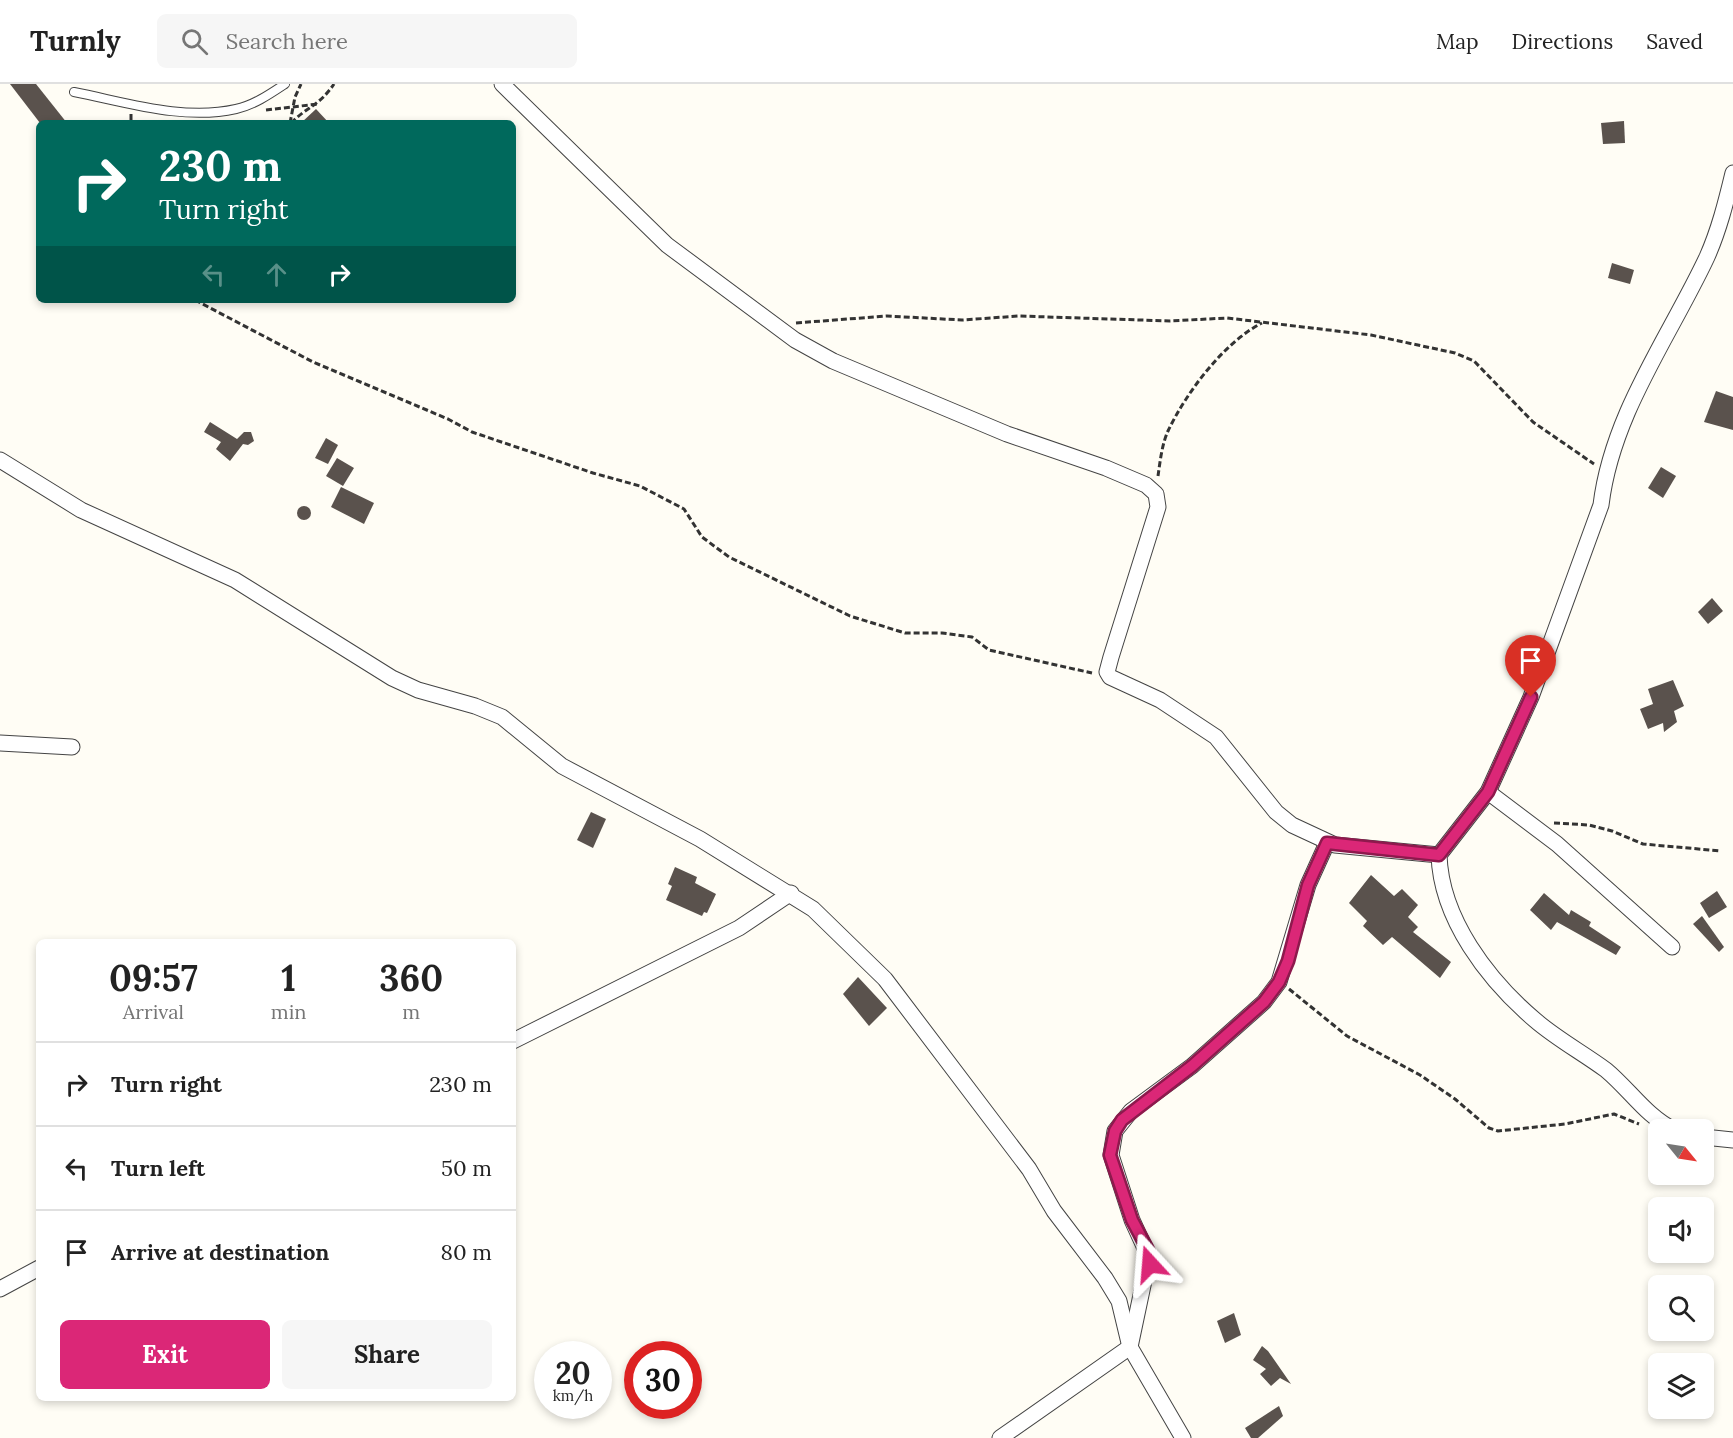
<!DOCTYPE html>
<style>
body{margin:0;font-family:Lora,serif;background:#f6f6f6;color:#222;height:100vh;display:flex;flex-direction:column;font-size:22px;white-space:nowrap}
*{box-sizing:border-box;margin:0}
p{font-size:20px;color:#767676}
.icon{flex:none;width:33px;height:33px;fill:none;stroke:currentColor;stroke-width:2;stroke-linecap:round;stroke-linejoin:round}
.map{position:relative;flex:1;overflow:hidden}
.sheet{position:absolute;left:36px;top:855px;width:480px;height:462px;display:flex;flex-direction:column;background:#fff;border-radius:9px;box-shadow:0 3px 9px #0003}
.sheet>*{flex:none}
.hud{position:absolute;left:36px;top:36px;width:480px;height:183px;border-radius:9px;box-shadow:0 3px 9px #0003;background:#00695c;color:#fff;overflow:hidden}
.needle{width:39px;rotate:120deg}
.buttons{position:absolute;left:1648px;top:1035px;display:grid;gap:12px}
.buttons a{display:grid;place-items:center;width:66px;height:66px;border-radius:9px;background:#fff;box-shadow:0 3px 9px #0003;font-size:30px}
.speed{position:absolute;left:534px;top:1257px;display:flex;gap:12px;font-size:30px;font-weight:700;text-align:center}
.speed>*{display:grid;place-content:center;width:78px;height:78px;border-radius:50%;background:#fff;box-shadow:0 3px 9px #0003;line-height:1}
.speed small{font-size:15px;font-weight:400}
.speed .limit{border:9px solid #d22;background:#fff;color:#111}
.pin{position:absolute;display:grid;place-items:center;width:51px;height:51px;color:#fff;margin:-62px -26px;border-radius:50% 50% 50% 0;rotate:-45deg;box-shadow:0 0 6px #0007}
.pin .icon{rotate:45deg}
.me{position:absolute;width:66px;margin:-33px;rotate:341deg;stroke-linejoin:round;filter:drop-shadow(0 0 4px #0008)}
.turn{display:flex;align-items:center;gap:21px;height:126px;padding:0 24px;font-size:27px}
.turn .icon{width:78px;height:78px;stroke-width:2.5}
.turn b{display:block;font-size:42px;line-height:51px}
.lanes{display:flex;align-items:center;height:57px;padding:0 24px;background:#0003;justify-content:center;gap:30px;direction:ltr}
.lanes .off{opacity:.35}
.eta{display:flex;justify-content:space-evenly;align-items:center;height:102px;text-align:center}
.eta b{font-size:36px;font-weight:800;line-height:42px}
.button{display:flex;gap:12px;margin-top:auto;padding:12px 24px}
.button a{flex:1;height:69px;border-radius:9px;background:#db2777;color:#fff;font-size:24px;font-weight:800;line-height:69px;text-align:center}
.button a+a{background:#f6f6f6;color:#222}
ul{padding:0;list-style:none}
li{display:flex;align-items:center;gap:18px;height:84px;padding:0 24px;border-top:2px solid #e0e0e0}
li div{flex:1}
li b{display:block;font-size:22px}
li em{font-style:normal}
header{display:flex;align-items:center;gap:36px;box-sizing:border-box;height:84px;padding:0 30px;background:#fff;border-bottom:2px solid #e0e0e0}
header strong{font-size:28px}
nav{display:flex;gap:33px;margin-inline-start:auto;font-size:21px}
.search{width:420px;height:54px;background:#f6f6f6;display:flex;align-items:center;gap:15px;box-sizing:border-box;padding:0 21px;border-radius:9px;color:#767676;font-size:22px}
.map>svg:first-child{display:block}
</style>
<header>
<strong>Turnly</strong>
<div class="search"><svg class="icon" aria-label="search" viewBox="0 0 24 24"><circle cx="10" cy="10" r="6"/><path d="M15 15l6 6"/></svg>Search here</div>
<nav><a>Map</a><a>Directions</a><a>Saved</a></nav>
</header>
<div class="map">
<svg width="1733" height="1354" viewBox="0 0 1733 1354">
<rect width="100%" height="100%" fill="#fffdf5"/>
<g fill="#5a524d">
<path d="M10,0H36L67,39H40Z"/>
<path d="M316,25L329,39H301Z"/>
<path d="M1624,37L1625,59L1603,60L1601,39Z"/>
<path d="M1612,179L1634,186L1630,200L1608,194Z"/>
<path d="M1716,307L1733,313V346L1704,338Z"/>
<path d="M210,338L237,355L244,348H251L254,357L248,361L243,360L230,377L216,365L221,358L204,348Z"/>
<path d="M326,354L338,361L328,380L315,374Z"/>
<path d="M337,374L354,384L343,402L326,392Z"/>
<path d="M1661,383L1676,392L1663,414L1648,404Z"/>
<path d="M341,403L374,419L364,440L331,423Z"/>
<circle cx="304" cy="429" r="7"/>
<path d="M1712,514L1723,527L1708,540L1698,528Z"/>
<path d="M1673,596L1684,622L1674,627L1677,638L1664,648L1663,639L1648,645L1640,625L1653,620L1648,605Z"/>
<path d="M591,728L606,735L593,764L577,756Z"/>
<path d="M675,783L697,793L695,799L716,810L707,829L704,828L702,832L666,816L672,802L668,800Z"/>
<path d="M1371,791L1394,812L1402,805L1418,821L1408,833L1418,843L1413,848L1451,878L1440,894L1392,853L1383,861L1363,842L1367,837L1349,819Z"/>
<path d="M1717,807L1727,823L1709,834L1700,819Z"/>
<path d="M1544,809L1569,831L1571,826L1591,838L1589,842L1621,863L1616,871L1557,838L1551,846L1530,826Z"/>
<path d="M1702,832L1724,863L1719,868L1693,840Z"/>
<path d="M858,893L887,924L869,942L843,910Z"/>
<path d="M1234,1229L1241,1251L1225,1259L1217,1237Z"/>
<path d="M1262,1262L1268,1267L1291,1300L1280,1294L1271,1302L1260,1290L1266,1285L1253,1276Z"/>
<path d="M1279,1322L1283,1332L1258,1354H1251L1245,1344Z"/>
</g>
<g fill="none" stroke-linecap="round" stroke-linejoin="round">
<defs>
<path id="lane" d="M74,8C126,18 183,37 236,25C254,21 270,10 285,0"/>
<g id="street">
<path d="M502,0L667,161L795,256L833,277L1007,350L1106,384L1146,401L1156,410L1158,423L1111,573L1107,588L1110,593L1160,616L1216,653L1276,728L1292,741L1335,761L1439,771"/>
<path d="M0,376L81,426L235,496L392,594L418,606L475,622L502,633L562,682L700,755L813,825L885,895L1029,1085L1054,1127L1105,1194L1119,1217L1130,1263L1183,1354"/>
<path d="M0,659L72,663"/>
<path d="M1488,708L1557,760L1672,863"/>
<path d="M513,957L739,844L791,809"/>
<path d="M1674,1046C1646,1032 1630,1006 1606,986C1583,969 1557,955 1535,936C1488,896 1441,835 1439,771L1488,708L1531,613L1601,421C1612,330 1669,254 1707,173C1719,146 1726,118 1733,89"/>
<path d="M1704,1053L1733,1056"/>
<path d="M0,1205L39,1184"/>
<path d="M1000,1354L1130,1263L1149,1173L1132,1136L1111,1071L1115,1047L1131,1027L1192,982L1264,918L1279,898L1308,801L1327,759"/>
</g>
</defs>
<use href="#lane" stroke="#444" stroke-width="10"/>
<use href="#street" stroke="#444" stroke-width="17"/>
<g stroke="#333" stroke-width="3" stroke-dasharray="6 3" stroke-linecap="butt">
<path d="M266,26L318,20"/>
<path d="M131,30V39"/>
<path d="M290,39L295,13L301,0"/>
<path d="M291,39C308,22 319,22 334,0"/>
<path d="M195,216L313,278L448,335L472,348L593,389L640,402L684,425L702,453L729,473L850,532L905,549H942L972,553L989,566L1092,589"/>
<path d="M796,239L887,232L962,236L1019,232L1170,237L1227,234L1371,251L1455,269L1474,277L1533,338L1594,380"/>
<path d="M1158,392C1160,378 1162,360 1168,347C1186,309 1224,258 1262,239"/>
<path d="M1554,739L1589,741L1612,747L1643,760L1721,767"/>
<path d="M1289,905L1347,952L1420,991L1455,1015L1489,1044L1498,1047L1565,1040L1614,1030L1639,1040"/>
</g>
<use href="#lane" stroke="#fff" stroke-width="8"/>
<use href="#street" stroke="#fff" stroke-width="15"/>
</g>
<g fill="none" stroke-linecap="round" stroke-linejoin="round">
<defs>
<path id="route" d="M1150,1180L1148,1166L1132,1136L1110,1071L1115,1047L1122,1036L1192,982L1264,918L1279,898L1288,877L1308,801L1327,759L1439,771L1488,708L1531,613"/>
</defs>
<use href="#route" stroke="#8e194d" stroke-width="15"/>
<use href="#route" stroke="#db2777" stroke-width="10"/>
</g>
</svg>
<div class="buttons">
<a><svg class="needle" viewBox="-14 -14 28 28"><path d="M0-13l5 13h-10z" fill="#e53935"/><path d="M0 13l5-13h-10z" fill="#767676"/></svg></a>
<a><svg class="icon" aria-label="sound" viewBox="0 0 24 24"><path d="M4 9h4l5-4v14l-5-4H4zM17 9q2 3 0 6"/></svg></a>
<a><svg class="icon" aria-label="search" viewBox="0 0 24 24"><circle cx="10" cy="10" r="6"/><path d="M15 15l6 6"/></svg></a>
<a><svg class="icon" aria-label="layers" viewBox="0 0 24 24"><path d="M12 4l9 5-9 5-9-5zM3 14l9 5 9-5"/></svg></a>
</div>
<div class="speed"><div>20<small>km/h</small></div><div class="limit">30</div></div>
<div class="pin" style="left:1531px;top:613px;background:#d93025"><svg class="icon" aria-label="arrive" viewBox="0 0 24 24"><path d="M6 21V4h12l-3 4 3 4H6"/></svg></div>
<svg class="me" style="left:1150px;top:1180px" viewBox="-20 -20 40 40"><path d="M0-17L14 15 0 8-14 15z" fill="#db2777" stroke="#fff" stroke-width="4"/></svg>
<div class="hud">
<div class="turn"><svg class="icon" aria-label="right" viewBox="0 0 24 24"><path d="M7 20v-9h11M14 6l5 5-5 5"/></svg><div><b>230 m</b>Turn right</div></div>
<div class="lanes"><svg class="icon off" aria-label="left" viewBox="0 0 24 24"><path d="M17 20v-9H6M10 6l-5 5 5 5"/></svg><svg class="icon off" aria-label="ahead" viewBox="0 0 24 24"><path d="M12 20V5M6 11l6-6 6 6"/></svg><svg class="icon" aria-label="right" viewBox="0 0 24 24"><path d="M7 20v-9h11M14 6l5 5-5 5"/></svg></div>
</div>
<section class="sheet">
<div class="eta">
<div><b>09:57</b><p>Arrival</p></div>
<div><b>1</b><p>min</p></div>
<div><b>360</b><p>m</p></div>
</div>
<ul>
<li><svg class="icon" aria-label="right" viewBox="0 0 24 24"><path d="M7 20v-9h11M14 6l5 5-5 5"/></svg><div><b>Turn right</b></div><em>230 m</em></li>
<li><svg class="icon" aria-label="left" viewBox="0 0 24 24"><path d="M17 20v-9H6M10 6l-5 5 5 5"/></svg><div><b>Turn left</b></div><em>50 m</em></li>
<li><svg class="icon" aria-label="arrive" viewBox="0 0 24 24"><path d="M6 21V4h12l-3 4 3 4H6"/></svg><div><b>Arrive at destination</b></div><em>80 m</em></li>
</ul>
<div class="button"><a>Exit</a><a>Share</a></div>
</section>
</div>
